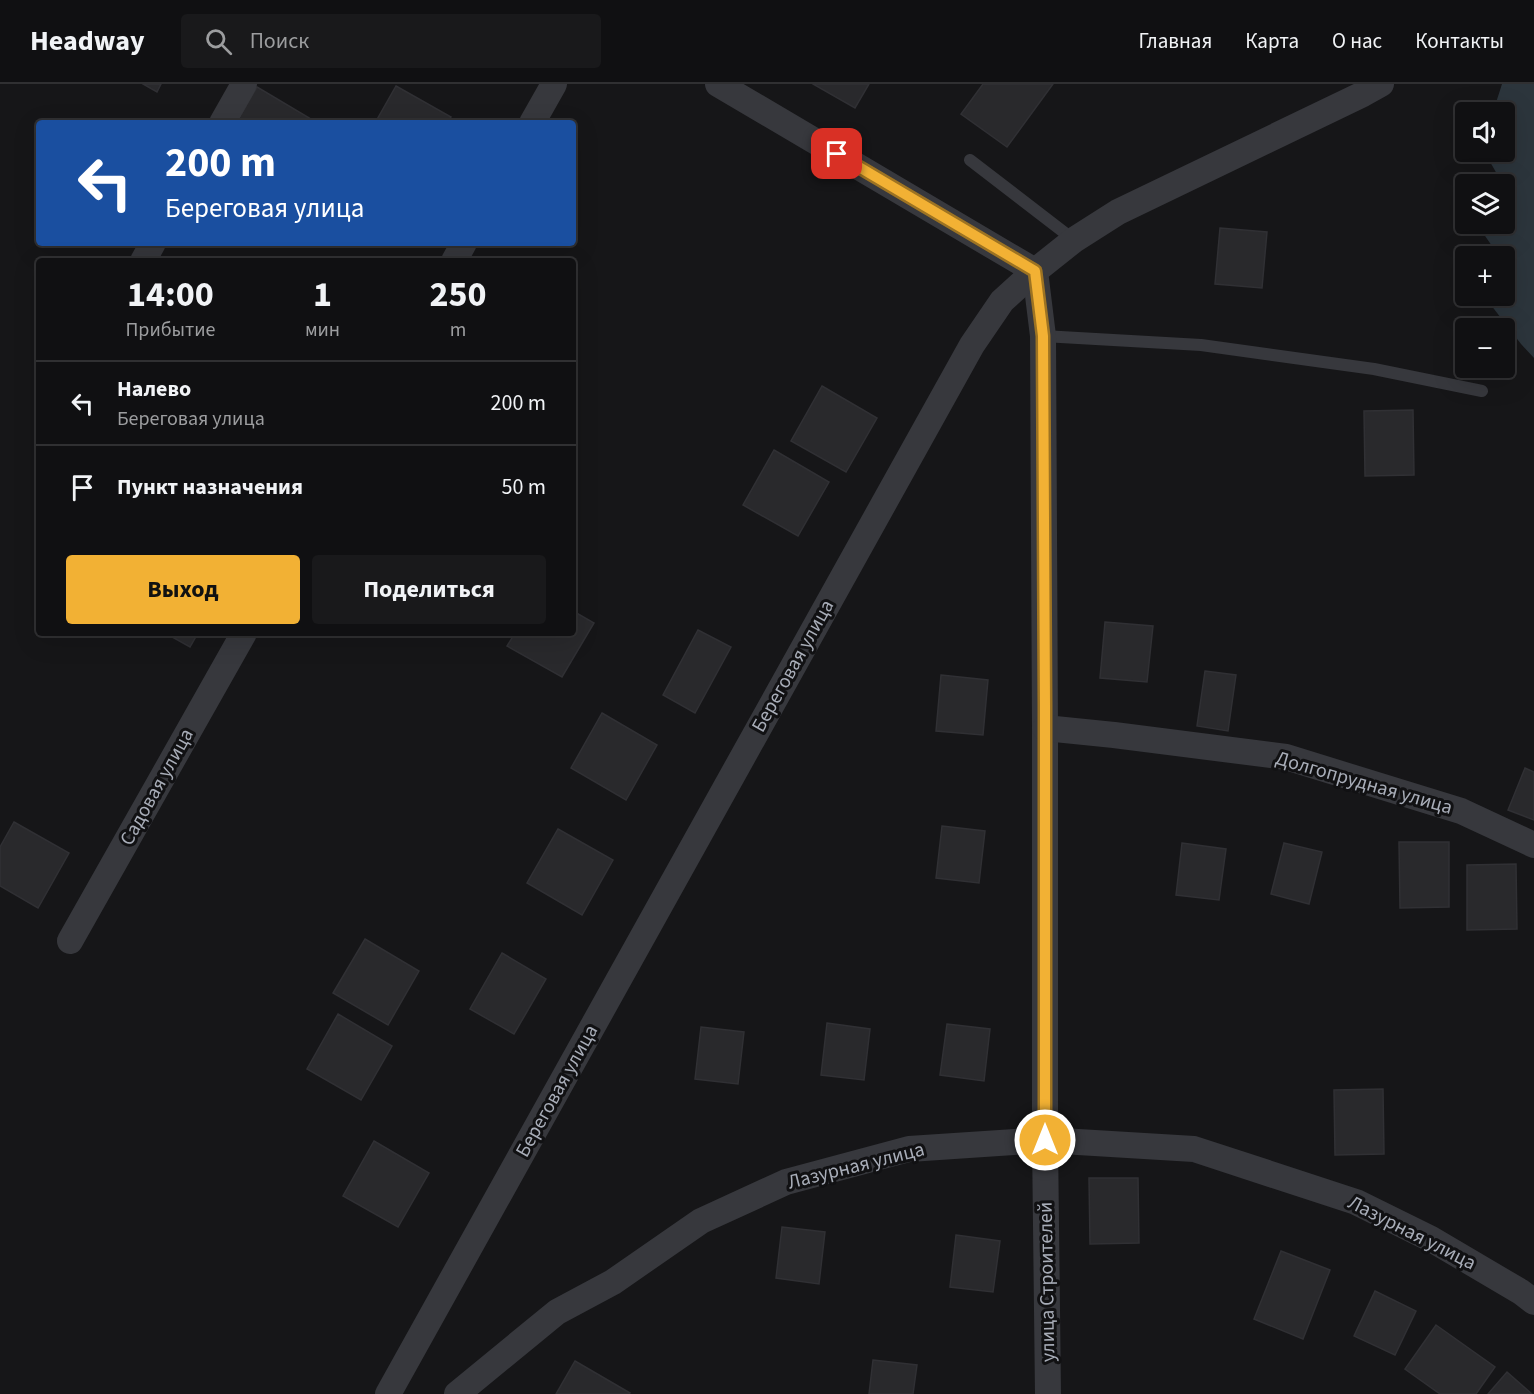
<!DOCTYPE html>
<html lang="ru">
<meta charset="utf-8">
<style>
body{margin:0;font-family:"Source Sans 3",sans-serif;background:#19191b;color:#f1f3f6;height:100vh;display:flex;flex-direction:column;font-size:22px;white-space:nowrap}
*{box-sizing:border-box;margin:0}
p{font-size:20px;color:#9c9d9f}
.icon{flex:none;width:33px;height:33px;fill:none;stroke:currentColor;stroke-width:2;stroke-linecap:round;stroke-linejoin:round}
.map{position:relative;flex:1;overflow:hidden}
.details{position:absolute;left:36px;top:174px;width:540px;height:378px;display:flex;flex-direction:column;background:#101012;border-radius:6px;box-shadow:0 6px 24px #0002,0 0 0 2px #303032}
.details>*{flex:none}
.guide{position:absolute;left:36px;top:36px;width:540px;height:126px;border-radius:6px;box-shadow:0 6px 24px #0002,0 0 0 2px #303032;background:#1a4fa0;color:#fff;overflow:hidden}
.fabs{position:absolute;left:1455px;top:18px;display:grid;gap:12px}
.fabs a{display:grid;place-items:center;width:60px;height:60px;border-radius:6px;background:#101012;box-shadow:0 6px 24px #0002,0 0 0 2px #303032;font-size:30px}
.pin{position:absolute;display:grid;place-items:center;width:51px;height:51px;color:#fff;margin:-26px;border-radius:12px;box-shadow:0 3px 9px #0006}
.me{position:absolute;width:66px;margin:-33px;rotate:0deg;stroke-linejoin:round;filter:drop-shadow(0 0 4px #0008)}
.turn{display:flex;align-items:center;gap:21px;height:126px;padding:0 30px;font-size:27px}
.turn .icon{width:78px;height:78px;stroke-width:2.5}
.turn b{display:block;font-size:42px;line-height:51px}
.eta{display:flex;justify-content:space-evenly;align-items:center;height:102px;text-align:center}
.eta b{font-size:36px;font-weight:700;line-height:42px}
.cta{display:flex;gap:12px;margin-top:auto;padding:12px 30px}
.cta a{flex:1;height:69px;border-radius:6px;background:#f2b134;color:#111;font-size:24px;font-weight:700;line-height:69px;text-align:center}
.cta a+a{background:#19191b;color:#f1f3f6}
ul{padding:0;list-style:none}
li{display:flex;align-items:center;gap:18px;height:84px;padding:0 30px;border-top:2px solid #303032}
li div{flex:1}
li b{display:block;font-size:22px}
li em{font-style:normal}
header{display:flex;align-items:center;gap:36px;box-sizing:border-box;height:84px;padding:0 30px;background:#101012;border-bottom:2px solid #303032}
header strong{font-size:28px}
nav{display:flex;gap:33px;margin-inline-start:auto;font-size:21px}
.search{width:420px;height:54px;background:#19191b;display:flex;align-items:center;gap:15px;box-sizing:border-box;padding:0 21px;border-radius:6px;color:#9c9d9f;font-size:22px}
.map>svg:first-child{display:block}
</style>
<header>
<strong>Headway</strong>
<div class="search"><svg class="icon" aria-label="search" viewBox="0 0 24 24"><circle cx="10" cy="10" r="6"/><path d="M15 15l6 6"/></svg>Поиск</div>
<nav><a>Главная</a><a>Карта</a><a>О нас</a><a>Контакты</a></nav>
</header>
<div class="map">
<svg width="1534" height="1310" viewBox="0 0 1534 1310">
<rect width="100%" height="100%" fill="#161618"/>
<path fill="#2c353c" d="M1502,0H1534V274L1521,260L1484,212H1504V172H1488L1492,162L1483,149L1489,140H1504V100H1500C1499,90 1489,78 1485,68H1504V28H1493Z"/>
<g fill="#29292c" stroke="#303034" stroke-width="1.5">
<path d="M143,0H161L157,8Z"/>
<path d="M813,0H869L855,24Z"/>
<path d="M983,0H1053L1007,63L961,30Z"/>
<path d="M396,2L451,33L447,39H375Z"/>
<path d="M257,3L311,35L309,39H236Z"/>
<path d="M1220,144L1267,148L1262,204L1215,200Z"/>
<path d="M822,302L877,334L846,388L791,357Z"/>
<path d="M1413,326L1414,391L1365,392L1364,327Z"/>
<path d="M774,366L829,398L798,452L743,421Z"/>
<path d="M573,527L594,539L562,593L507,562L515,549H573Z"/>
<path d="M1105,538L1153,542L1147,598L1100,594Z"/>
<path d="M698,546L731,563L695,629L663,611Z"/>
<path d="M165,549H198L190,563Z"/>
<path d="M1205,587L1236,591L1228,647L1197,642Z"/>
<path d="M941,591L988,596L983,651L936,647Z"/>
<path d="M602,629L657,661L626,716L571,684Z"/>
<path d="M1525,684L1534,688V736L1508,726Z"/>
<path d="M14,738L69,769L38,824L0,802V763Z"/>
<path d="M942,742L985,747L979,799L936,794Z"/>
<path d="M558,745L613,776L582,831L527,799Z"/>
<path d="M1399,758H1449V823L1400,824Z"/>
<path d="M1182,759L1226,765L1219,816L1176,811Z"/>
<path d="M1284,759L1322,768L1309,820L1271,810Z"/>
<path d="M1516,780L1517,845L1467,846V781Z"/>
<path d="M365,855L419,887L388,941L333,909Z"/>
<path d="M502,869L546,895L514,950L470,925Z"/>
<path d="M338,930L392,962L361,1016L307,985Z"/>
<path d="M827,939L870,945L864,996L821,991Z"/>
<path d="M947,940L990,945L984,997L940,991Z"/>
<path d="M701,943L744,948L738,1000L695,995Z"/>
<path d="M1383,1005L1384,1070L1335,1071L1334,1006Z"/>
<path d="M374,1057L429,1089L398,1143L343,1112Z"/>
<path d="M1089,1094H1138L1139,1159L1090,1160Z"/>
<path d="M782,1143L825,1148L819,1200L776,1194Z"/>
<path d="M956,1151L1000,1157L993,1208L950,1203Z"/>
<path d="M1281,1167L1330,1186L1303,1255L1254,1235Z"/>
<path d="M1375,1207L1416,1227L1395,1271L1354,1252Z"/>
<path d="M1436,1241L1495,1283L1476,1310H1440L1405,1285Z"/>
<path d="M873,1276L917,1281L913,1310H869Z"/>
<path d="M575,1277L630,1309L629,1310H556Z"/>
<path d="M1507,1288L1532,1310H1488Z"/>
</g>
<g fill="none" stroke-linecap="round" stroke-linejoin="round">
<g stroke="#37383d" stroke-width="12">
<path d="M970,76L1074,156"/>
<path d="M1043,252L1201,261L1374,285L1482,307"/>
</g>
<g stroke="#37383d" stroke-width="26">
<path d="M718,0L1035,187"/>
<path d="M222,39L244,0"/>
<path d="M532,39L554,0"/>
<path d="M143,177L153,159"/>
<path d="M454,177L464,159"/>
<path d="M1035,187L1043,252L1045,644V1056L1048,1310"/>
<path d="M1045,644L1114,651L1286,673L1461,727L1534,761"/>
<path d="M70,857L244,549"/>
<path d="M388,1310L972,261L1002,217L1035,187L1074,156L1118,128L1363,10L1381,0"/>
<path d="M457,1310L557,1228L613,1198L701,1137L786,1098L909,1065L1045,1056L1194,1065L1356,1118L1431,1155L1521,1208L1534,1218"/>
</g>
</g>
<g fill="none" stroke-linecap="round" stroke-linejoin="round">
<defs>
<path id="route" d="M837,70L1035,187L1043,252L1045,621V1056"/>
</defs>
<use href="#route" stroke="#9d7322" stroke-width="15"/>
<use href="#route" stroke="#f2b134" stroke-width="10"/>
</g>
<g text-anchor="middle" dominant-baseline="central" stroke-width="6" stroke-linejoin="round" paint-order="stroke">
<g font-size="20" fill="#a8adb8" stroke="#111113">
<text transform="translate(793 582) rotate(-61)">Береговая улица</text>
<text transform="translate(1364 699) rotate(16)">Долгопрудная улица</text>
<text transform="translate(157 703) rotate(-61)">Садовая улица</text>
<text transform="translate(557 1007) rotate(-61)">Береговая улица</text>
<text transform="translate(856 1082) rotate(-14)">Лазурная улица</text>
<text transform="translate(1412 1149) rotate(27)">Лазурная улица</text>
<text transform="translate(1047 1198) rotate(-91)">улица Строителей</text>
</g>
</g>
</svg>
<div class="fabs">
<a><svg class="icon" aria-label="sound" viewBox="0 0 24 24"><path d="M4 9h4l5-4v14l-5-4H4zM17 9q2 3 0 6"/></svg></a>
<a><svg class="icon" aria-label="layers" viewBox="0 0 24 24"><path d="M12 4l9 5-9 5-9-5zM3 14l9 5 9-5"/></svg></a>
<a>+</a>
<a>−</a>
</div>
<div class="pin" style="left:837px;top:70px;background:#d93025"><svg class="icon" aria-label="arrive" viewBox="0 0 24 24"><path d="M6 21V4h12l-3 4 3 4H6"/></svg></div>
<svg class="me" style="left:1045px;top:1056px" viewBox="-20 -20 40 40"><circle r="17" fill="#f2b134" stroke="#fff" stroke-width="3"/><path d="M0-11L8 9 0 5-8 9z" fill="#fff"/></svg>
<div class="guide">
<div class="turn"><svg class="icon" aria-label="left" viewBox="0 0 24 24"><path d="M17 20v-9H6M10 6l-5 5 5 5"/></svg><div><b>200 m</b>Береговая улица</div></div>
</div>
<section class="details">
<div class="eta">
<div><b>14:00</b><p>Прибытие</p></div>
<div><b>1</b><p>мин</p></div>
<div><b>250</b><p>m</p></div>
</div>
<ul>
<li><svg class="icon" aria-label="left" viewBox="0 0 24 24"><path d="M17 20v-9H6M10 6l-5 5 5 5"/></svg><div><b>Налево</b><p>Береговая улица</p></div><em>200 m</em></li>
<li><svg class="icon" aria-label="arrive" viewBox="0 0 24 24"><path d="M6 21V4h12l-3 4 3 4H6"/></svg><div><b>Пункт назначения</b></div><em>50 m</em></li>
</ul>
<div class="cta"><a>Выход</a><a>Поделиться</a></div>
</section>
</div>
